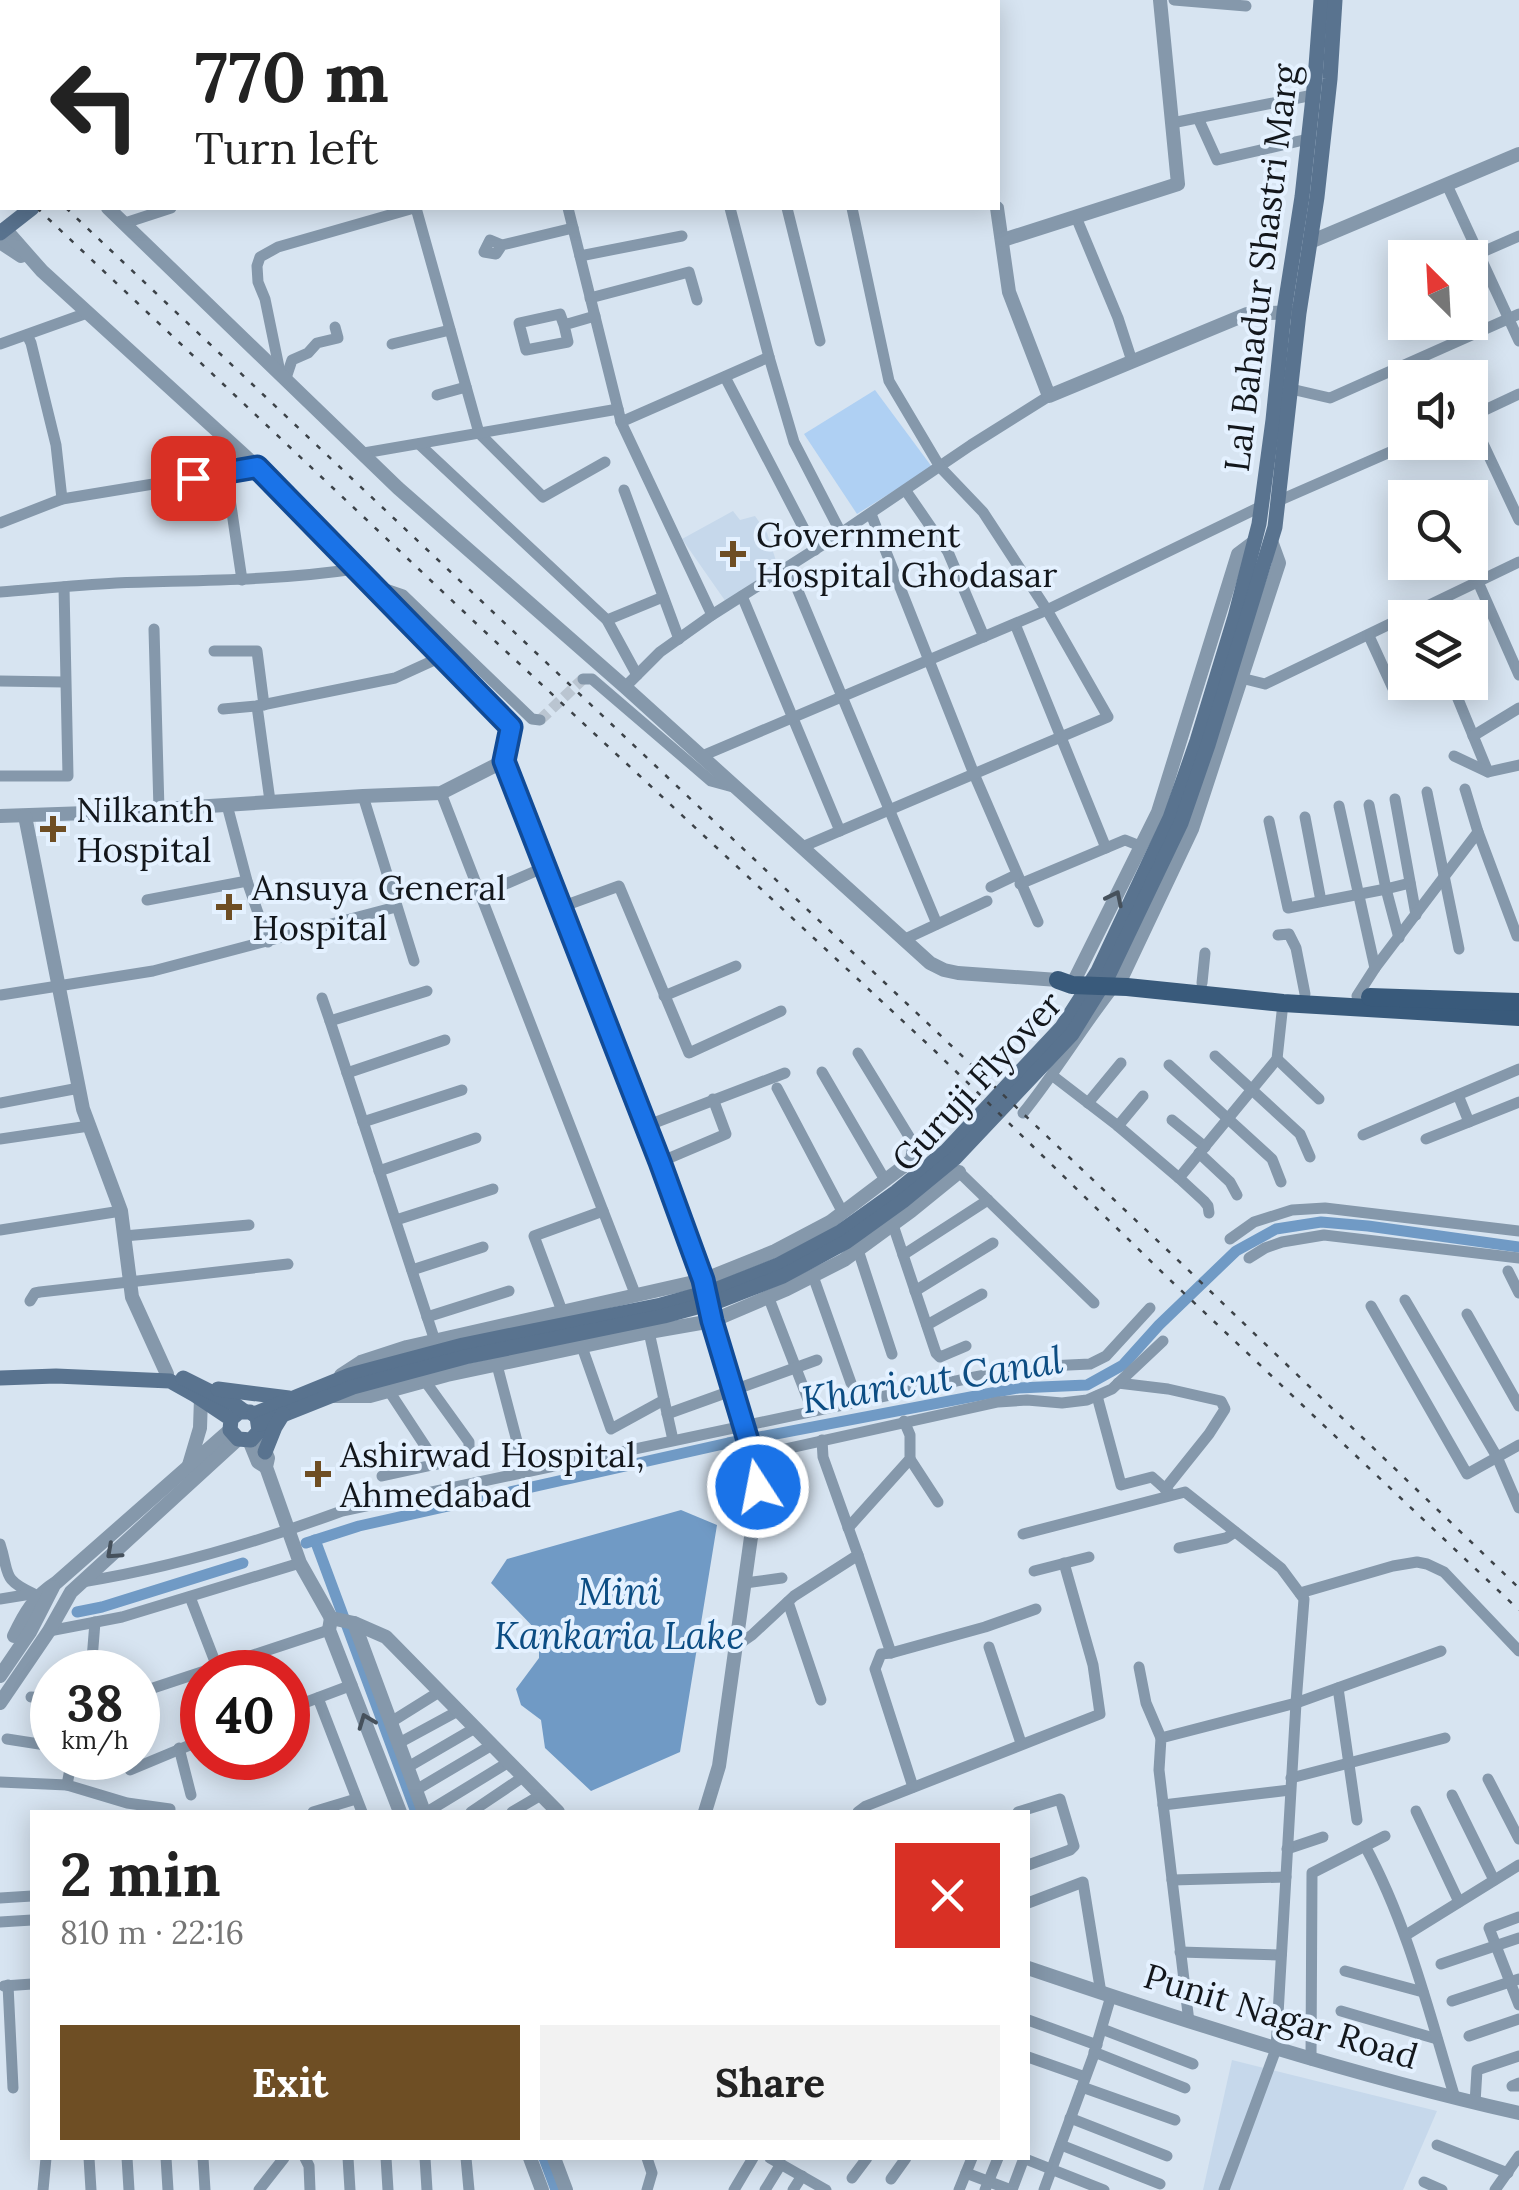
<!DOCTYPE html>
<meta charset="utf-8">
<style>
body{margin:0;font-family:Lora,serif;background:#f2f2f2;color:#222;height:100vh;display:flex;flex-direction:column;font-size:38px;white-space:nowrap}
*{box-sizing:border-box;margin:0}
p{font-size:32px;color:#767676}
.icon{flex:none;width:55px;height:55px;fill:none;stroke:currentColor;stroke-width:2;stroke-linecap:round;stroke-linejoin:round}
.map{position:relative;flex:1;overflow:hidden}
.details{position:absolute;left:30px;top:1810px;width:1000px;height:350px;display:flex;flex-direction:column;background:#fff;border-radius:0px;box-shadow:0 5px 25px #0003}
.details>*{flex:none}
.top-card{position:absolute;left:0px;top:0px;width:1000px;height:210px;box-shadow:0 5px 25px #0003;background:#fff;color:#222;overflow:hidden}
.needle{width:65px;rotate:336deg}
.fabs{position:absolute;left:1388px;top:240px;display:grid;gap:20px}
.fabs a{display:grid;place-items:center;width:100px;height:100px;border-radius:0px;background:#fff;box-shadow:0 5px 25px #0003;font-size:50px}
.speed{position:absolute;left:30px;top:1650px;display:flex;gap:20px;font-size:50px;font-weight:700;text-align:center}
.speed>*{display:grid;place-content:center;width:130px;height:130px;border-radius:50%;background:#fff;box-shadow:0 5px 25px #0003;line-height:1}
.speed small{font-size:25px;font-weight:400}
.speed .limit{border:15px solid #d22;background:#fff;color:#111}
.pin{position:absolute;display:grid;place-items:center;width:85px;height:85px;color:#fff;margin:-42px;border-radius:20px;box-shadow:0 5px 15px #0006}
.me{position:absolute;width:110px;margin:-55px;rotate:349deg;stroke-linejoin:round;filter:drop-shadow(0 0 8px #0008)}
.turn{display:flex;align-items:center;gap:35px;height:210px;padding:0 30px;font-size:45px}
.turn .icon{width:130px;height:130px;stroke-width:2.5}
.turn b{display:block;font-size:70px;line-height:85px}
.round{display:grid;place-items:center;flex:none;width:105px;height:105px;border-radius:0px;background:#f2f2f2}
.head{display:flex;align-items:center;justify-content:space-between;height:170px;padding:0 30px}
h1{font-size:60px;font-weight:700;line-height:75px}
.cta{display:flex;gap:20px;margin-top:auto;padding:20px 30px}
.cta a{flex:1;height:115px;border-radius:0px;background:#6e4e24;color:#fff;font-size:40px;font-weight:700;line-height:115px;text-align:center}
.cta a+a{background:#f2f2f2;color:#222}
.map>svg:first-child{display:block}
</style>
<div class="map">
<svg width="1519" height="2190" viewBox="0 0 1519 2190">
<rect width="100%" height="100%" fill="#d7e4f1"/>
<g fill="#c6d8eb">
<path d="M733,511L740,520L755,516L767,533L779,570L726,602L682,539Z"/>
<path d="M1232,2060L1437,2111L1403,2190H1203Z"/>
</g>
<path fill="#afd0f3" d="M875,390L932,467L857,514L804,434Z"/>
<path fill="#709ac5" d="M681,1510L717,1525L680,1752L591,1791L545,1748L541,1720L521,1705L516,1689L539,1658V1633L491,1583L507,1559Z"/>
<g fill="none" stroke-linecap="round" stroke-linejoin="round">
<g stroke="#709ac5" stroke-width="11">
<path d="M315,1540L416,1812"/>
<path d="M306,1543L359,1526L728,1443L1018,1388L1087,1385L1123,1365L1159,1325L1236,1251L1276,1229L1321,1222L1368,1226L1519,1247"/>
<path d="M77,1612L102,1607L243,1563"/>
<path d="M544,2158L556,2190"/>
</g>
<path stroke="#bac5d1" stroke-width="11" stroke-dasharray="11 5.5" stroke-linecap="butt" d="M540,720L583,679"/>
<g stroke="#8598ab" stroke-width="11">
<path d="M350,0V2"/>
<path d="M410,0V2"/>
<path d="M590,0V2"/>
<path d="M676,0V2"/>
<path d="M736,0V2"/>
<path d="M809,0L810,2"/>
<path d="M852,0L853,2"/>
<path d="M896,0L897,2"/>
<path d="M1174,0L1246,6"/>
<path d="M171,2L172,0"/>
<path d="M240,2L250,0"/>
<path d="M324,2L334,0"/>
<path d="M0,27L2,26"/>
<path d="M1198,118L1217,160L1308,139"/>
<path d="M1172,123L1313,95"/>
<path d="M1447,185L1519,341"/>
<path d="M416,208L479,433L543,497L605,462"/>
<path d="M568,208L618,409"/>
<path d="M730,208L769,357"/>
<path d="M787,208L820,341"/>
<path d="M1076,217L1118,318L1132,361"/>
<path d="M125,223L171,208"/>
<path d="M502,245L490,240L484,252L496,254L502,245L573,228"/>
<path d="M1480,253L1519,236"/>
<path d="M580,256L682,236"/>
<path d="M590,298L689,272L697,300"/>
<path d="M564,325L560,314L519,323L526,350L568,342L564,325L595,316"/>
<path d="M27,335L31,343L56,445L62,499"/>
<path d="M0,344L87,313"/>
<path d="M392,344L450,330"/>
<path d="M280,372L265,299L258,282L257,266L260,257L278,247L414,208"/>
<path d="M725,377L815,550"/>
<path d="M286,378L292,360L308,353L317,343L338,338L335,327"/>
<path d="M1291,389L1330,398L1519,314"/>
<path d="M437,395L466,387"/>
<path d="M1470,416L1519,520"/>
<path d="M1470,417L1519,394"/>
<path d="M621,422L712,615"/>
<path d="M419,444L607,620L637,675"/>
<path d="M364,453L618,409L621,422L769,357L794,442L841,533"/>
<path d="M226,472L242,580"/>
<path d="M624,490L679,639"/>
<path d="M906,491L948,552L984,637"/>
<path d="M1278,501L1413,442"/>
<path d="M871,514L974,774L1038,922"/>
<path d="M0,523L62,499L257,467"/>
<path d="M788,567L937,924"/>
<path d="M1478,582L1519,675"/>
<path d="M371,584L403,595L532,719L540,720"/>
<path d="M0,592C38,589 77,585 116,583C196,580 275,581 355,569"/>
<path d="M742,596L840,831"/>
<path d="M607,620L663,597"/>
<path d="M1015,624L1106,848"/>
<path d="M154,629L159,810"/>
<path d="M1369,636L1395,693"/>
<path d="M214,651H257L264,705"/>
<path d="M1241,678L1265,684L1519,562"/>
<path d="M583,679H592L711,781L733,787"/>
<path d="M0,681L64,682"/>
<path d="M1451,682L1488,772"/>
<path d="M625,687L660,652L712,615L841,533L971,445L1049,396"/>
<path d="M257,706L270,801"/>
<path d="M223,709L257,706L395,678L441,657"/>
<path d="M1473,736L1519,708"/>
<path d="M702,756L1047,610L1262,506"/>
<path d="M1454,756L1488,772L1519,765"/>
<path d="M504,761L660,1162L703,1280"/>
<path d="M0,776H68L64,587"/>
<path d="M1465,789L1478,832"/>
<path d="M1427,792L1459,949"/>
<path d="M441,793L636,1296"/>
<path d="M363,796L414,961"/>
<path d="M1395,799L1416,915"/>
<path d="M227,805L247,881L268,942"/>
<path d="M1369,805L1386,889L1410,883"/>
<path d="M1339,806L1375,968"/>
<path d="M1305,817L1321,901"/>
<path d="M1269,821L1288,908L1386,889L1399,938"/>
<path d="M802,847L1108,717L1047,610L983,512L940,467L889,381L852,208"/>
<path d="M1020,884L1125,840L1140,846"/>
<path d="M991,887L1016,875"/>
<path d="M480,895L545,867"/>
<path d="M147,900L247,881"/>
<path d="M561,907L619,886L689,1053L781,1011"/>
<path d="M1278,935L1289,934L1296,948L1305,994"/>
<path d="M903,940L987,901"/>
<path d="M1202,983L1205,953"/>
<path d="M427,991L330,1021L435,1341"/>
<path d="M1,995L153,971L396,907"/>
<path d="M664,996L736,966"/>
<path d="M1357,996L1375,968L1478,832L1517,936H1519"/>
<path d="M322,998L330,1021"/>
<path d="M858,1053L913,1143"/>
<path d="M1215,1056L1300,1134L1310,1157"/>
<path d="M1277,1059L1319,1099"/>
<path d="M1169,1065L1272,1159L1281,1182"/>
<path d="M822,1072L885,1180"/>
<path d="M347,1073L445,1040"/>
<path d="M1053,1076L1118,1126L1179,1178L1204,1201L1208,1206L1209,1213"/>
<path d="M777,1088L843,1213"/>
<path d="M1458,1095L1469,1122L1519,1102"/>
<path d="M0,1103L79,1088"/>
<path d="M1088,1103L1121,1063"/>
<path d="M1023,1113C1056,1072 1082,1028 1114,987"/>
<path d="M1172,1120L1205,1147"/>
<path d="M363,1122L462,1090"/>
<path d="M646,1126L785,1073"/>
<path d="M1118,1126L1143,1096"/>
<path d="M1363,1135L1519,1069"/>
<path d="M0,1139L89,1126"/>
<path d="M1426,1139L1469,1122"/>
<path d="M1199,1153L1230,1182L1237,1195"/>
<path d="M660,1162L726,1134L713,1099"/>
<path d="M379,1171L476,1138"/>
<path d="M959,1172L1094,1303"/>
<path d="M1179,1178L1277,1059L1283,1003"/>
<path d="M396,1220L493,1189"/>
<path d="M893,1225L936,1353L940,1357L966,1346"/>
<path d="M0,1230L121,1211"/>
<path d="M124,1236L249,1225"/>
<path d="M1230,1239L1254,1222L1292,1210L1325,1208L1519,1231"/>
<path d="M858,1250L892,1354"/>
<path d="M903,1255L988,1200"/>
<path d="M1249,1258L1265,1248L1282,1242L1324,1235L1519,1258"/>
<path d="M412,1270L483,1247"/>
<path d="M1508,1271L1519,1293"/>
<path d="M813,1276L851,1383"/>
<path d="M915,1291L993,1243"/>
<path d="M768,1296L809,1402"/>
<path d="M1405,1300L1497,1457L1519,1508"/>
<path d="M30,1301L35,1293L40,1292L288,1264"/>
<path d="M1371,1306L1467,1474L1519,1445"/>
<path d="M562,1311L534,1236L603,1211"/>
<path d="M1467,1314L1519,1406"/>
<path d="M427,1317L509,1291"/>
<path d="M927,1325L982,1294"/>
<path d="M649,1332L673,1440"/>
<path d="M582,1347L611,1429L664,1400"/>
<path d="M497,1365L525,1472"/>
<path d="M1118,1383L1168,1389L1221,1401L1225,1409L1209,1434L1165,1489"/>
<path d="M389,1391L437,1464L464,1455L469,1450V1442L425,1381"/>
<path d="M1097,1396L1121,1485L1152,1477L1171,1494"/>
<path d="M667,1414L817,1360"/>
<path d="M753,1456L998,1402L1027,1400L1062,1403L1087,1400L1112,1389L1163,1341"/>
<path d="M910,1459L938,1502"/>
<path d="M382,1476L437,1464"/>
<path d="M848,1528L910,1459V1435L904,1421"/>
<path d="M1023,1534L1185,1492L1281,1568L1304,1599L1296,1703L1441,1651"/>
<path d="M0,1544C10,1574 1,1579 34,1594"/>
<path d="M1179,1548L1226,1538L1235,1532"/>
<path d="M858,1555L891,1653L985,1627L1036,1609"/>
<path d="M1034,1571L1089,1557"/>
<path d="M82,1582C170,1568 258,1542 342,1511L975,1377L1027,1367L1090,1364L1106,1356L1150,1308"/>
<path d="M745,1583L782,1578"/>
<path d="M1300,1593L1393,1566L1417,1562L1427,1564L1444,1572L1519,1651"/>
<path d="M190,1597L219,1672"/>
<path d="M0,1599L31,1594"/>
<path d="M788,1602L821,1700"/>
<path d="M49,1631L122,1617L300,1563"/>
<path d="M736,1646L752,1635L794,1596L858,1555L823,1457L822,1440"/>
<path d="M989,1647L1021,1743"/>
<path d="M891,1653L881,1654L875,1669L913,1787"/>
<path d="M1139,1667L1146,1703L1161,1738"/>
<path d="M91,1672L95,1622"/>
<path d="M1338,1688L1357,1820"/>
<path d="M138,1693L329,1630"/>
<path d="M31,1697L52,1698"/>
<path d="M318,1698L362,1812"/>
<path d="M288,1709L352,1685"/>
<path d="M391,1722L439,1692"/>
<path d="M7,1739L52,1746"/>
<path d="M399,1743L458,1711"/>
<path d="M179,1748L191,1795"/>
<path d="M72,1758L67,1785L127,1803L170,1809L168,1812"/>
<path d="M408,1767L475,1728"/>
<path d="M130,1770L202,1740"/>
<path d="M1291,1778L1445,1738"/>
<path d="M1488,1779L1519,1839"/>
<path d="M0,1782L67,1785"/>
<path d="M416,1790L492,1745"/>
<path d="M1452,1795L1494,1880"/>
<path d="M1163,1805L1290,1790"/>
<path d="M1416,1811L1459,1902"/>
<path d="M313,1812L356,1799"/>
<path d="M427,1812L509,1762"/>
<path d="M471,1812L523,1777"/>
<path d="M512,1812L541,1795"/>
<path d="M858,1812L866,1806L1100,1714L1093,1665L1064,1563"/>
<path d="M1018,1812L1060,1799L1074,1846L1070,1850L1028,1865"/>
<path d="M1365,1846L1385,1836"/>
<path d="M1287,1849L1323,1837"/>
<path d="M1172,1880L1286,1877"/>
<path d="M0,1898L32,1896"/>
<path d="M1028,1903L1083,1882L1101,1993"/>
<path d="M1519,1917L1489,1928L1519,2005"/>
<path d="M0,1922L32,1920"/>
<path d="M1406,1935L1519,1865"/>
<path d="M1180,1952L1281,1955"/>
<path d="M1441,1964L1519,1938"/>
<path d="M1345,1971L1423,1992"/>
<path d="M8,1985L13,2088"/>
<path d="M4,1986L32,1984"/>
<path d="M1452,2001L1519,1979"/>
<path d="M1341,2011L1437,2039"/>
<path d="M1028,2020L1097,2045"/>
<path d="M1189,2022L1159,1770L1161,1738L1296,1703L1276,2049L1224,2190"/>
<path d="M1102,2029L1193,2064"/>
<path d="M1469,2036L1519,2019"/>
<path d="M1094,2052L1185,2088"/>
<path d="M1028,2057L1085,2077"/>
<path d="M1311,2060L1312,1873L1365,1846C1408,1925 1429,2013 1455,2098"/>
<path d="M1519,2083L1512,2086H1519"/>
<path d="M1082,2087L1175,2120"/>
<path d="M1475,2103L1477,2070L1519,2056"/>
<path d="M1070,2118L1167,2156"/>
<path d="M1061,2145L1160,2184"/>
<path d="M1437,2145L1508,2173"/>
<path d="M89,2158L91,2190"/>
<path d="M127,2158L129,2190"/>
<path d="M166,2158L168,2190"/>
<path d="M203,2158L205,2190"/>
<path d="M305,2158L309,2166L310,2190"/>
<path d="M348,2158L350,2190"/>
<path d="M386,2158L388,2190"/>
<path d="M425,2158L427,2190"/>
<path d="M466,2158L469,2190"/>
<path d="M770,2158L826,2190"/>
<path d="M1023,2158L1104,2190"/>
<path d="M966,2173L1011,2190"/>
<path d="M852,2178L867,2158"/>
<path d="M891,2179L906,2158"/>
<path d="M1424,2182L1442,2190"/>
<path d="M43,2190L46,2158"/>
<path d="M259,2190L284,2158"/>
<path d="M647,2190L652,2173L647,2158"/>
<path d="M734,2190L753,2158"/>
<path d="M765,2190L781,2164"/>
<path d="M793,2190L802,2176"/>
<path d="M959,2190L972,2158"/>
<path d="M985,2190L998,2158"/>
<path d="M1012,2190L1024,2158"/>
<path d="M1044,2190L1093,2057L1111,1996"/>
<path d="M1495,2190L1519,2156"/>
</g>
<g stroke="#8598ab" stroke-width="14">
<path d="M72,0L73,2"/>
<path d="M278,0L279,2"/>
<path d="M954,0L955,2"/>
<path d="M0,103L2,105"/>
<path d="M108,208L398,488L625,687L930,963L944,970L958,973L1058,980"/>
<path d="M997,208L1009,292L1049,396L1247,314L1295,312"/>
<path d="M1003,240L1178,184L1160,0"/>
<path d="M0,242L21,256"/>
<path d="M1310,242L1519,154"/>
<path d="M0,816L116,812L363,796L441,793L504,761L511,727L257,467L42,271L5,229"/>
<path d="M25,816L83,1109L121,1211L132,1297L167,1374"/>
<path d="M1072,985L1158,812L1238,554L1254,542"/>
<path d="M1114,987L1123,975L1192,829L1279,563L1271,541"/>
<path d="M341,1375L361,1362L407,1347L703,1280L775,1251L830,1222L912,1160L914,1148L913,1143"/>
<path d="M331,1396H370L447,1375L649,1332L712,1321L787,1289L844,1260L911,1211L959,1172"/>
<path d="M249,1440L258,1462L266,1467"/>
<path d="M262,1443L268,1458L266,1467L300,1563L331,1618L354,1623L386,1637L558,1812"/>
<path d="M189,1465L200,1428L201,1398"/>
<path d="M331,1618L329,1630L400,1812"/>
<path d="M354,1623L424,1812"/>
<path d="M14,1636C25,1613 34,1597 56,1583L230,1430"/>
<path d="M0,1676L30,1632L53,1587"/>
<path d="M0,1703L49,1631L71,1592L238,1439"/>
<path d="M705,1812L719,1766L758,1487C753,1428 724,1372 710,1315"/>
<path d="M1028,1968C1190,2023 1352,2075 1519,2113"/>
<path d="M530,2158L542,2190"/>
<path d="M554,2158L566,2190"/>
</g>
<g stroke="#59738f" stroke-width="15">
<path d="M647,2L655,0"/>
<path d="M0,233L32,208"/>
<path d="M0,1378L56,1376L170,1381L195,1395L231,1419L230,1430L238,1439L251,1440L259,1431L257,1417L250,1412H239L231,1419"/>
<path d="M183,1378L233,1403L244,1411"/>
<path d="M218,1389L289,1398"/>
<path d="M254,1414L350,1375L463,1345L661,1305L715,1290L778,1265L840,1232L896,1192L946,1151L1062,1027L1098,971L1170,818L1197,741L1235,617L1259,524L1273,420L1284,312L1302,197L1315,79L1321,0"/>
<path d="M260,1424L353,1387L465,1357L664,1316L719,1301L783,1276L846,1242L903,1201L954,1159L1072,1034L1108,976L1181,823L1208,745L1275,527L1299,313L1317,197L1330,79L1335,0"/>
<path d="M265,1452L275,1427L283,1414"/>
</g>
<g stroke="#395a7b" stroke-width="18">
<path d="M1058,980L1072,985L1127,987L1283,1003L1519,1017"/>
<path d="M1370,997L1519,1002"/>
</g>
<g stroke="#3c4248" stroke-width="2.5" stroke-dasharray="5 10" stroke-linecap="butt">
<path d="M0,143L2,146"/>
<path d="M0,172L2,174"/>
<path d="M37,208L481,628L935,1051L1167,1277L1519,1610"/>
<path d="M66,208L1182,1264L1519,1588"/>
</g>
</g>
<defs><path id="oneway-chevron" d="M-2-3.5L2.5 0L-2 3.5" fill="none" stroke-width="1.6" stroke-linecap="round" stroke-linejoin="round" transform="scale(2.5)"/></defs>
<g stroke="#46515c">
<use href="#oneway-chevron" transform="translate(1115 898) rotate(-64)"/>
<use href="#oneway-chevron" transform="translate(113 1552) rotate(138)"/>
<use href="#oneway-chevron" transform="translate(366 1721) rotate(-111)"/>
</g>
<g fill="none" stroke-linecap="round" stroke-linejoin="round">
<defs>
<path id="route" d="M193,478L257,467L511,727L504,761L660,1162L703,1280L712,1321L756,1467L758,1487"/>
</defs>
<use href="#route" stroke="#114b97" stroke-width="25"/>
<use href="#route" stroke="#1a73e8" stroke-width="18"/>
</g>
<g fill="#6e4e24" stroke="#e4f1ff" stroke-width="4">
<path d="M728 539h10v10h10v10h-10v10h-10v-10h-10v-10h10z"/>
<path d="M48 814h10v10h10v10h-10v10h-10v-10h-10v-10h10z"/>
<path d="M224 892h10v10h10v10h-10v10h-10v-10h-10v-10h10z"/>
<path d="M313 1459h10v10h10v10h-10v10h-10v-10h-10v-10h10z"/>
</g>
<g text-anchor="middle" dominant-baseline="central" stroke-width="8" stroke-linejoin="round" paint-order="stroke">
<g font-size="35" fill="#13171c" stroke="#e4f1ff">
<text transform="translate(1261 268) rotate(-83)">Lal Bahadur Shastri Marg</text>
<text transform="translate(977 1081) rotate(-47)">Guruji Flyover</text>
<text transform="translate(1281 2016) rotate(17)">Punit Nagar Road</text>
</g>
<g font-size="35" fill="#13171c" stroke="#e4f1ff" text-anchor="start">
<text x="756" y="534">Government<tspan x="756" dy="40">Hospital Ghodasar</tspan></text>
<text x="76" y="809">Nilkanth<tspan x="76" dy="40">Hospital</tspan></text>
<text x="252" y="887">Ansuya General<tspan x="252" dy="40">Hospital</tspan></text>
<text x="340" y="1454">Ashirwad Hospital,<tspan x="340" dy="40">Ahmedabad</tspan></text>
</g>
<g font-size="38" font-style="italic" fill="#0c4d83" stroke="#e4f1ff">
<text transform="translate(932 1379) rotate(-9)">Kharicut Canal</text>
<text x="619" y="1591">Mini<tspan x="619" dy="44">Kankaria Lake</tspan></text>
</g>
</g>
</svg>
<div class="fabs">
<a><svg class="needle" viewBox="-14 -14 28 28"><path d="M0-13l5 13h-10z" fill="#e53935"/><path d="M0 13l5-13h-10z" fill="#767676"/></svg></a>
<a><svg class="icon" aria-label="sound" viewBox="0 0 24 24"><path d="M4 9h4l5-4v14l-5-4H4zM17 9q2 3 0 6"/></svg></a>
<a><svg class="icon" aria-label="search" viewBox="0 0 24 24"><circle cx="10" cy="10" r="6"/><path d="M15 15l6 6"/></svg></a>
<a><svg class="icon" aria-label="layers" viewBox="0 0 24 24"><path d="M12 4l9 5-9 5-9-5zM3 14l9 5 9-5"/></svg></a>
</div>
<div class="speed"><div>38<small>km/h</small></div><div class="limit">40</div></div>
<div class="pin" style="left:193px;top:478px;background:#d93025"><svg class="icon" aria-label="arrive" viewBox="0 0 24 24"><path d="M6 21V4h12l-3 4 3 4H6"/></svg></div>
<svg class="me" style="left:758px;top:1487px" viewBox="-20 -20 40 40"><circle r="17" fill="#1a73e8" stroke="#fff" stroke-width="3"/><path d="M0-11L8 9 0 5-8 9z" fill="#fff"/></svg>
<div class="top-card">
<div class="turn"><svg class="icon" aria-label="left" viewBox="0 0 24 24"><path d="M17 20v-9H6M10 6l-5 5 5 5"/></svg><div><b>770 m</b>Turn left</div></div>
</div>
<section class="details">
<div class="head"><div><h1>2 min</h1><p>810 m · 22:16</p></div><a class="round" style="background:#d93025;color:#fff"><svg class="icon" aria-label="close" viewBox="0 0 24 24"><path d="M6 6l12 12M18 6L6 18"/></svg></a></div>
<div class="cta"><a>Exit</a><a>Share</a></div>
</section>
</div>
